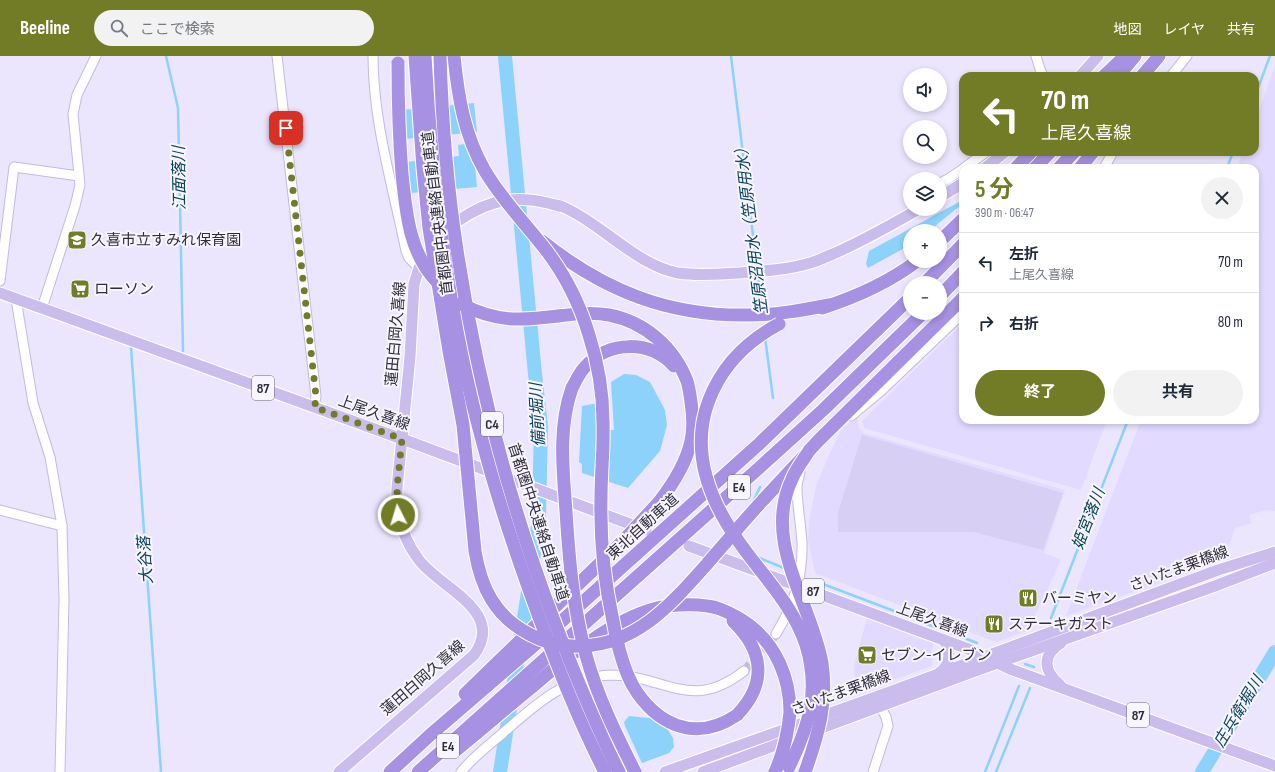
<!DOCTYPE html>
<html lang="ja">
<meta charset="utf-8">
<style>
body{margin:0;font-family:"Sofia Sans Condensed","Noto Sans JP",sans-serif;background:#f2f2f3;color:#1f2937;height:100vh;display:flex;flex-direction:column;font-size:15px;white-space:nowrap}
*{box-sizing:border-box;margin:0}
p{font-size:13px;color:#747a83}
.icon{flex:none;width:22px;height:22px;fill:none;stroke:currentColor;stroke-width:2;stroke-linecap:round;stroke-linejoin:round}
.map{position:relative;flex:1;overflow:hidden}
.sheet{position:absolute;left:959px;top:108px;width:300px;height:260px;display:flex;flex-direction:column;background:#fff;border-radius:12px;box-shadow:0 2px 6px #0003}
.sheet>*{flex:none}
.banner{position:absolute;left:959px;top:16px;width:300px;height:84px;border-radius:12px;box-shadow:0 2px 6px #0003;background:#727c27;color:#fff;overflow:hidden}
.buttons{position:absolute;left:903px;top:12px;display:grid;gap:8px}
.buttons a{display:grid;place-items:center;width:44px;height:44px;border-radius:50%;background:#fff;box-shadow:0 2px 6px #0003;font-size:20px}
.pin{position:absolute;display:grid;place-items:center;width:34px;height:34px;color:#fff;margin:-17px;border-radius:8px;box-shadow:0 2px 6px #0006}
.me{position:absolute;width:44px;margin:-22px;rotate:355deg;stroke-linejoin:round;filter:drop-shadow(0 0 3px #0008)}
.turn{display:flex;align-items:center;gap:14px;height:84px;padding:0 16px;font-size:18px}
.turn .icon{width:52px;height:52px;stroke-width:2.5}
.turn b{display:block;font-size:28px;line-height:34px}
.round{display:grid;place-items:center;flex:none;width:42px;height:42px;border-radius:21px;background:#f2f2f3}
.head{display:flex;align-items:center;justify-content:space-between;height:68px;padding:0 16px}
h1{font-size:24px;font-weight:700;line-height:30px;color:#727c27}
.button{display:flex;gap:8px;margin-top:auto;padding:8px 16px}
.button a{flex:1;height:46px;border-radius:24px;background:#727c27;color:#fff;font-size:16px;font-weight:700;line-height:46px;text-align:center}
.button a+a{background:#f2f2f3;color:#1f2937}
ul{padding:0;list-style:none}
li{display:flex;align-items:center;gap:12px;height:60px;padding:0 16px;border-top:1px solid #e0e1e3}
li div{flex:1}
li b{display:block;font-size:15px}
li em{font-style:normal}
header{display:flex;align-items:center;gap:24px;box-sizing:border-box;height:56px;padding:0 20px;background:#727c27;color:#fff}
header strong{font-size:19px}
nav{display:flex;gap:22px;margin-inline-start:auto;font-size:14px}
.search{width:280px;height:36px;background:#f2f2f3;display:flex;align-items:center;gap:10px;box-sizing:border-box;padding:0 14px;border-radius:22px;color:#747a83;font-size:15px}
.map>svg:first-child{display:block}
</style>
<header>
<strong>Beeline</strong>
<div class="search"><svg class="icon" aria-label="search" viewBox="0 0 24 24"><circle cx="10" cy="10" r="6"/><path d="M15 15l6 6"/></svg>ここで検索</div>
<nav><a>地図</a><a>レイヤ</a><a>共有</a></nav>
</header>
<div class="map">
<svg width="1275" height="716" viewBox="0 0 1275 716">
<rect width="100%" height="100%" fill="#ebe6fd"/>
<g fill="#e2daff">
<path d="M1275,10V455L1266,454L1249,459L1252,467L1235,472L1228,492L1232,501L1066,560L1141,364H1255V112H1237L1243,96H1255V65Z"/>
<path d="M963,267V364H1107L1081,434L864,372L862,365Z"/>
<path d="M858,360V371L863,377L1065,434L1044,497L1061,504L1028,574L996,586L815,517L808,484L810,460L816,431L828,401L841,374Z"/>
<path d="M867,562L909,579L933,587L932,610L859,636L854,617V609Z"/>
</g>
<path fill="#d7cff4" d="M862,379L1063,437L1043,494L974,476H838V457Z"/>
<g fill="#8dd2fa">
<path d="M474,47L477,76L394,84L391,55Z"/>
<path d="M473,87L477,131L411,137L407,106L459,100L458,89Z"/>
<path d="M959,146L961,149L929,175H910V189L868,212L866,208L869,195Z"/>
<path d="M624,318L636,319L650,326L665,354L667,369L660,395L628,432L582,417V408L579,406L582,350L598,347L599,373L614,374L611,326Z"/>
<path d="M629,660L658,663L663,666L673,682L674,691L669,697L642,707L625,670L624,666Z"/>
</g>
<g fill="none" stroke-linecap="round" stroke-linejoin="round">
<g stroke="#8dd2fa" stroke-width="2.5">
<path d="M166,0L178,52L183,295"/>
<path d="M731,0L757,212"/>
<path d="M1255,40L1270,0"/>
<path d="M1227,112L1233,96"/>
<path d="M758,219L762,254"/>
<path d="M765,281L773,342"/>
<path d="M131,291L161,716"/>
<path d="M753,446L760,431"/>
<path d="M757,501L784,512"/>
<path d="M815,525L910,561"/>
<path d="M1051,562L1128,364"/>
<path d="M918,564L937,572"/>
<path d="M944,574L977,587"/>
<path d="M1025,608L1034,611"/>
<path d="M985,716L1019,630"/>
<path d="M996,716L1030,632"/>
</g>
<g stroke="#8dd2fa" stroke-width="14">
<path d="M500,716L536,485L539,460L541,370L535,318L505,0"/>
<path d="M1202,716L1275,596"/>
</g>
<path stroke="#c5c1d6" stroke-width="9" stroke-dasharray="9 4.5" stroke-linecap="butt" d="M744,615L760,598L776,578"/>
<defs>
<g id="minor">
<path d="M277,0L316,340L314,351"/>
<path d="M373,0C373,66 393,131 406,195L409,202L419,212"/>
<path d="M1036,0L1040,13L1043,20"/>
<path d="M1171,20L1187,0"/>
<path d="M964,112L986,96"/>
<path d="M1104,112L1113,96"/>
<path d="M940,127L948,123L963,113"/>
<path d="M0,225L14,111L79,120"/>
<path d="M16,243L33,347L50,401L62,470L64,544L60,716"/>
<path d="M42,252L75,150L80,129L73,58L77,39L96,0"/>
<path d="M851,360L881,335L963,257"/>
<path d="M0,454L62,470"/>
<path d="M776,578C794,548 803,522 802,486C801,470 798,453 797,436V429L800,416"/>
<path d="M461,716C473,701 489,689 503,677C535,649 566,620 611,619C665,619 691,657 744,615"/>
<path d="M873,716L888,670L886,661L880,650"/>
</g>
<g id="major">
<path d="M1080,20L1098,0"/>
<path d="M985,112L1005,96"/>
<path d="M940,141L963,127"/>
<path d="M447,173C479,148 508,137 548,147C553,149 558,149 563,151C580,158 597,171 612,182C632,196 652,212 678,217C698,220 719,218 738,217C763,215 787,214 810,207C818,205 825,201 833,198C863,185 891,169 919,153"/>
<path d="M0,237L413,387L646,474"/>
<path d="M689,490L971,594L1010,613L1275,710"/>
<path d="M939,617C952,608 951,596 944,584"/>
<path d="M1060,629C1044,615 1041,600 1061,587"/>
<path d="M339,716L474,599C506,555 441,533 419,504C403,483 396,459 397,432L410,301L414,228L419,212L426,200"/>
<path d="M665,716L887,637L1218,514L1275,496"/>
<path d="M703,716L975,615L1215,530L1275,507"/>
</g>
<g id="highway">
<path d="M1104,20L1125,0"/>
<path d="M1118,20L1135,0"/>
<path d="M1142,20L1159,0"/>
<path d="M1016,112L1031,96"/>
<path d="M1035,112L1050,96"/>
<path d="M1059,112L1074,96"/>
<path d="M1080,112L1093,96"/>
<path d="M542,185C604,235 670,261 751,259C777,259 803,254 829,249"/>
<path d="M940,185L963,163"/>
<path d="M925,227L963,188"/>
<path d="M940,240L963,216"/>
<path d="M822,252C856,241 888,227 917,205"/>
<path d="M558,260C575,258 592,256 609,259C645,266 674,291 687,325C689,331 690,339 691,346C693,359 694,372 691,385C686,408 673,428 659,446"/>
<path d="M572,332C576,325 579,317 585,311C609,284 650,284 674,310"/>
<path d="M763,444L819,384L963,242"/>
<path d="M733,565C764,595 767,628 737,659"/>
<path d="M465,638L624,484"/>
<path d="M455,695C481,674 506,652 532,631C566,602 613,563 657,552C673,548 704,547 720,553C730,557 740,562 749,569C776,589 790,622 790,656"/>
<path d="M390,716L429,680L553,573L760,387L910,242"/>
<path d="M418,716L759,412L823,354L923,257"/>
</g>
</defs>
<use href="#minor" stroke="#c3bae0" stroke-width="11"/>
<use href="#major" stroke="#fff" stroke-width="13"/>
<use href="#highway" stroke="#fff" stroke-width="15"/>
<use href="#minor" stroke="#fff" stroke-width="9"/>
<use href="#major" stroke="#cabdee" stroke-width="11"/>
<use href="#highway" stroke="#a791e2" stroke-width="13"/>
<defs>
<g id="highway-bridge">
<path d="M415,0L423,112L429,172L449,295L463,369L475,495C481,532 495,560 529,578C545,587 563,591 582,590C638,588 672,547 707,508C726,486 744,465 763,444"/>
<path d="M425,0C432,133 449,266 485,395C500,451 519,507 539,561C559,614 579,666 605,716"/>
<path d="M440,0C442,64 447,130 457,194C476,319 508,443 553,562C573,614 594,666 619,716"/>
<path d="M454,0C458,40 464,79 485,115C502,144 525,167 546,194C565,219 580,249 589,279C598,307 603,336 603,366C604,391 601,416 601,442C600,483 604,524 613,565C617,587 622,610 633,630C643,647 658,662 676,669C698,677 718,672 737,659"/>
<path d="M398,7C398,44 399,81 402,118C406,156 409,197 437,226"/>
<path d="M461,248C496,266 519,265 558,260"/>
<path d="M779,268C747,285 722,310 709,344C690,394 709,444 739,486C762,519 793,549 806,589C820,635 809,670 789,711"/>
<path d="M572,332C558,371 563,415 566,455C569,503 573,552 586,599C597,640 616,678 635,716"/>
<path d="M624,484L659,446"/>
<path d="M775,716C784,696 788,677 790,656"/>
<path d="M805,716C818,680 828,646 822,607C811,546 762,486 792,423C796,413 803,404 809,395"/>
</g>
</defs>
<use href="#highway-bridge" stroke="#fff" stroke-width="15" stroke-linecap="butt"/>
<use href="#highway-bridge" stroke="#a791e2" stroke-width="13"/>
</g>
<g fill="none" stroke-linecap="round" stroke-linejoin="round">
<path stroke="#727c27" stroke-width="7" stroke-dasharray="0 12.6" d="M286,72L316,340V345L314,351L402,383L397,432L398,459"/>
</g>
<defs>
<symbol id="school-square" viewBox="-11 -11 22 22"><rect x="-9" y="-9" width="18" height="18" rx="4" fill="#727c27" stroke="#f7f5fd"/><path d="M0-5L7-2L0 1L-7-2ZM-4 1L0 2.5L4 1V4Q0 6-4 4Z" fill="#fff"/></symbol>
<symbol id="supermarket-square" viewBox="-11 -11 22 22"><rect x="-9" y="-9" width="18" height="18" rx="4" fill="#727c27" stroke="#f7f5fd"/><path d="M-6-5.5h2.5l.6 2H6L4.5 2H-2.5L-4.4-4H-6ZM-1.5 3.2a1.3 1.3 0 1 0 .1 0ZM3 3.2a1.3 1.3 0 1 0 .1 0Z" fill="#fff"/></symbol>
<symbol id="restaurant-square" viewBox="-11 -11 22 22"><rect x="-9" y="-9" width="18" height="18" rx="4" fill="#727c27" stroke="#f7f5fd"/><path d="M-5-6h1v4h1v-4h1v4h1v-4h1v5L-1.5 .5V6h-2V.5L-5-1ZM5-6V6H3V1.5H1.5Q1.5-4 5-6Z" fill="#fff"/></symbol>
</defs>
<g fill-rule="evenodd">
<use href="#school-square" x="66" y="173" width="22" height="22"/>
<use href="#supermarket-square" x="69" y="222" width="22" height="22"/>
<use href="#restaurant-square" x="1017" y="531" width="22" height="22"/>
<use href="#restaurant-square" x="983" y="557" width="22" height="22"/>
<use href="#supermarket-square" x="856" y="588" width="22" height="22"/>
</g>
<g text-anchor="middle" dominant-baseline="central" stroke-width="4" stroke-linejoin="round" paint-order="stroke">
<g fill="#f7f5fd" stroke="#6b6875" stroke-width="1">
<rect x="252" y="320" width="22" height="24" rx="3"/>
<rect x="481" y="356" width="22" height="24" rx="3"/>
<rect x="728" y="419" width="22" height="24" rx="3"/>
<rect x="802" y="523" width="22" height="24" rx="3"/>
<rect x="1127" y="647" width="22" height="24" rx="3"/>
<rect x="437" y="678" width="22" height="24" rx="3"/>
</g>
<g font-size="14" font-weight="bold" fill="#2f2c3b">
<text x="263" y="332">87</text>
<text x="492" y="368">C4</text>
<text x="739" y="431">E4</text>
<text x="813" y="535">87</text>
<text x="1138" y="659">87</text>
<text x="448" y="690">E4</text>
</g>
<g font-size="15" fill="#2f2c3b" stroke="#f7f5fd">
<text transform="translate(438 157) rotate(-97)">首都圏中央連絡自動車道</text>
<text transform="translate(396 278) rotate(-85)">蓮田白岡久喜線</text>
<text transform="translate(374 357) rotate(20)">上尾久喜線</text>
<text transform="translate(538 466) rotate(72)">首都圏中央連絡自動車道</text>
<text transform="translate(643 471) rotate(-42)">東北自動車道</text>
<text transform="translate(1179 513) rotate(-20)">さいたま栗橋線</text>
<text transform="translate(932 564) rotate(20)">上尾久喜線</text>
<text transform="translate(423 622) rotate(-41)">蓮田白岡久喜線</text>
<text transform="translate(841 637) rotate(-20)">さいたま栗橋線</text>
</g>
<g font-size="15" fill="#2f2c3b" stroke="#f7f5fd" text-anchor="start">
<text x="91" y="184">久喜市立すみれ保育園</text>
<text x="94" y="233">ローソン</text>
<text x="1042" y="542">バーミヤン</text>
<text x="1008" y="568">ステーキガスト</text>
<text x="881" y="599">セブン-イレブン</text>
</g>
<g font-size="16" font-style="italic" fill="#0b435e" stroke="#f7f5fd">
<text transform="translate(180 122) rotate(-91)">江面落川</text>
<text transform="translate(752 171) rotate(-97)">笠原沼用水（笠原用水）</text>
<text transform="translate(538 359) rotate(-93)">備前堀川</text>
<text transform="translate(1089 463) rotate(-69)">姫宮落川</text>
<text transform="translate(146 504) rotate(-94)">大谷落</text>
<text transform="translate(1239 656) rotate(-59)">庄兵衛堀川</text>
</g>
</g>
</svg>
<div class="buttons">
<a><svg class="icon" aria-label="sound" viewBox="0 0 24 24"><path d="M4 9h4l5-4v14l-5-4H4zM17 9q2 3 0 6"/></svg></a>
<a><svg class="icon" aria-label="search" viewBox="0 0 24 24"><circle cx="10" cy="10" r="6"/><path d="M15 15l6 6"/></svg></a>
<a><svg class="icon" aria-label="layers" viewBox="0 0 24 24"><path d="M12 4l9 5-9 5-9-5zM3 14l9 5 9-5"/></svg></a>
<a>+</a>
<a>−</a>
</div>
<div class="pin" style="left:286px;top:72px;background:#d93025"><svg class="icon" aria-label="arrive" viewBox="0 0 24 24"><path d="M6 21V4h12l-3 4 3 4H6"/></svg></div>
<svg class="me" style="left:398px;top:459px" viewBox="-20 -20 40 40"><circle r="17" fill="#727c27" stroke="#fff" stroke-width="3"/><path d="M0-11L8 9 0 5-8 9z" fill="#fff"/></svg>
<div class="banner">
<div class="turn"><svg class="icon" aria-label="left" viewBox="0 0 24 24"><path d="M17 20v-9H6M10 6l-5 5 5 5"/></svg><div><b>70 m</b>上尾久喜線</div></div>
</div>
<section class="sheet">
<div class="head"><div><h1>5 分</h1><p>390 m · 06:47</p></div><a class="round"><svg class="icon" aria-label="close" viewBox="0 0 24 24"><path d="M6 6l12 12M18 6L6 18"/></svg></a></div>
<ul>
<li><svg class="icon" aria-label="left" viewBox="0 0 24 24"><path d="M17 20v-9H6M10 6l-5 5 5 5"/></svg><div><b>左折</b><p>上尾久喜線</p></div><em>70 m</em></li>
<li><svg class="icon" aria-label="right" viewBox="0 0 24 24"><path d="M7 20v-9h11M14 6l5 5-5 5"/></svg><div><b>右折</b></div><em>80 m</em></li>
</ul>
<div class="button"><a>終了</a><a>共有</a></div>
</section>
</div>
